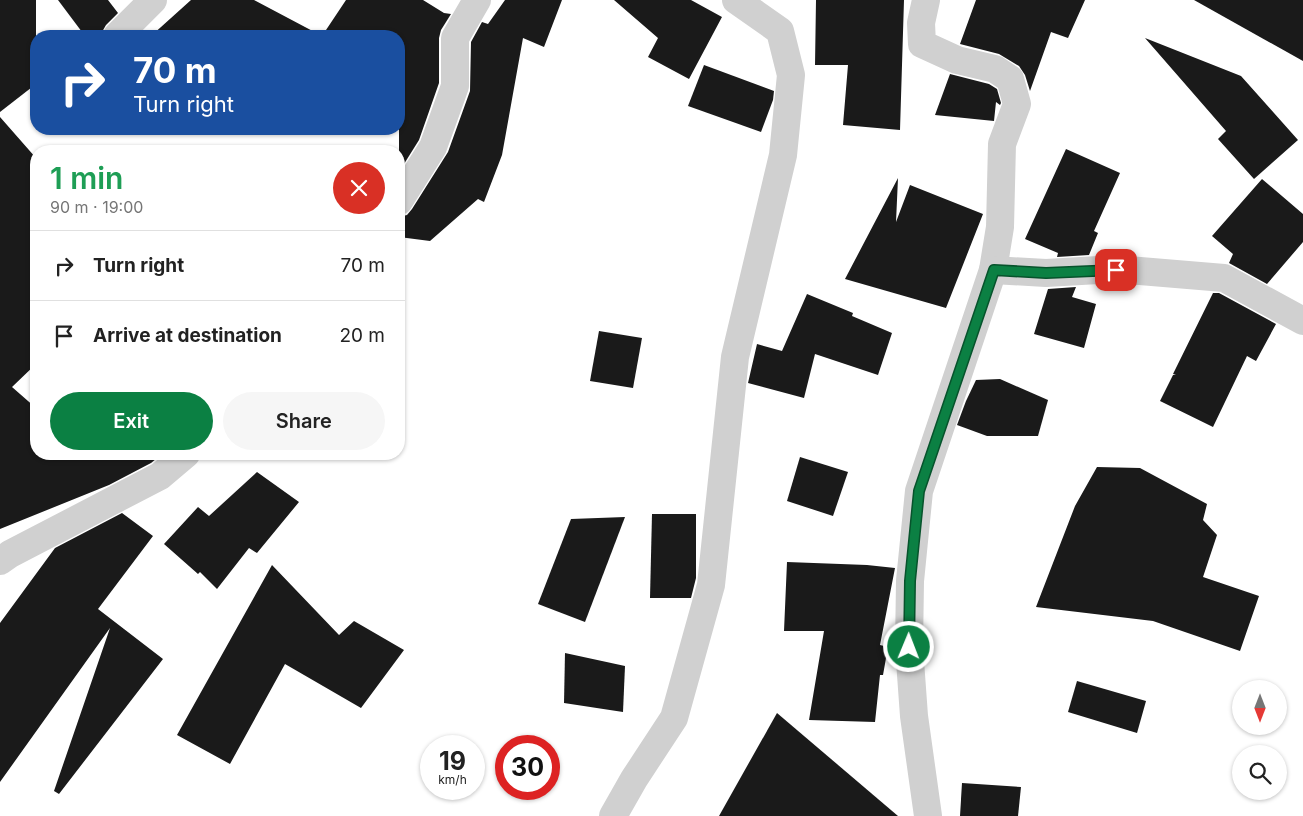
<!DOCTYPE html>
<meta charset="utf-8">
<style>
body{margin:0;font-family:Inter,sans-serif;background:#f6f6f6;color:#222;height:100vh;display:flex;flex-direction:column;font-size:19px;white-space:nowrap}
*{box-sizing:border-box;margin:0}
p{font-size:16px;color:#767676}
.icon{flex:none;width:28px;height:28px;fill:none;stroke:currentColor;stroke-width:2;stroke-linecap:round;stroke-linejoin:round}
.map{position:relative;flex:1;overflow:hidden}
.details{position:absolute;left:30px;top:145px;width:375px;height:315px;display:flex;flex-direction:column;background:#fff;border-radius:20px;box-shadow:0 1px 4px #0004}
.details>*{flex:none}
.top-card{position:absolute;left:30px;top:30px;width:375px;height:105px;border-radius:20px;box-shadow:0 1px 4px #0004;background:#1a4fa0;color:#fff;overflow:hidden}
.needle{width:32px;rotate:180deg}
.fabs{position:absolute;left:1232px;top:680px;display:grid;gap:10px}
.fabs a{display:grid;place-items:center;width:55px;height:55px;border-radius:50%;background:#fff;box-shadow:0 1px 4px #0004;font-size:25px}
.speed{position:absolute;left:420px;top:735px;display:flex;gap:10px;font-size:25px;font-weight:700;text-align:center}
.speed>*{display:grid;place-content:center;width:65px;height:65px;border-radius:50%;background:#fff;box-shadow:0 1px 4px #0004;line-height:1}
.speed small{font-size:12px;font-weight:400}
.speed .limit{border:8px solid #d22;background:#fff;color:#111}
.pin{position:absolute;display:grid;place-items:center;width:42px;height:42px;color:#fff;margin:-21px;border-radius:10px;box-shadow:0 2px 8px #0006}
.me{position:absolute;width:55px;margin:-28px;rotate:1deg;stroke-linejoin:round;filter:drop-shadow(0 0 4px #0008)}
.turn{display:flex;align-items:center;gap:18px;height:105px;padding:0 20px;font-size:22px}
.turn .icon{width:65px;height:65px;stroke-width:2.5}
.turn b{display:block;font-size:35px;line-height:42px}
.round{display:grid;place-items:center;flex:none;width:52px;height:52px;border-radius:26px;background:#f6f6f6}
.head{display:flex;align-items:center;justify-content:space-between;height:85px;padding:0 20px}
h1{font-size:30px;font-weight:600;line-height:38px;color:#1e9e55}
.button{display:flex;gap:10px;margin-top:auto;padding:10px 20px}
.button a{flex:1;height:58px;border-radius:30px;background:#0b8043;color:#fff;font-size:20px;font-weight:600;line-height:58px;text-align:center}
.button a+a{background:#f6f6f6;color:#222}
ul{padding:0;list-style:none}
li{display:flex;align-items:center;gap:15px;height:70px;padding:0 20px;border-top:1px solid #e0e0e0}
li div{flex:1}
li b{display:block;font-size:19px}
li em{font-style:normal}
.map>svg:first-child{display:block}
</style>
<div class="map">
<svg width="1303" height="816" viewBox="0 0 1303 816">
<rect width="100%" height="100%" fill="#fff"/>
<g fill="#1a1a1a">
<path d="M0,0H36V84L0,112Z"/>
<path d="M58,0H108L118,13L106,25L102,32V36H85Z"/>
<path d="M191,0H254L322,36L346,0H423L444,13L451,14L441,30L439,38V83L419,140L399,172V36H151Z"/>
<path d="M505,0H562L544,47L523,38L502,155L484,202L478,199L430,241L399,237V217L407,215L412,209L448,152L470,91L471,42L482,22L488,24Z"/>
<path d="M614,0H691L722,17L689,79L648,57L658,38Z"/>
<path d="M816,0H904L900,130L843,125L848,65H815Z"/>
<path d="M976,0H1085L1068,38L1051,32L1030,91L1025,75L1019,66L999,54L960,44Z"/>
<path d="M1194,0H1303V61Z"/>
<path d="M1145,38L1241,76L1298,140L1254,179L1218,139L1226,131Z"/>
<path d="M704,65L774,91L773,100L761,132L688,106Z"/>
<path d="M950,74L989,84L997,89L1001,103L1000,105L996,102L994,121L935,115Z"/>
<path d="M0,117L36,158V364L12,387L36,408V454H162L151,463L109,485L0,529Z"/>
<path d="M1066,149L1120,173L1094,231L1098,233L1089,255L1057,257L1058,253L1025,239Z"/>
<path d="M898,178L896,222L910,185L983,214L946,308L845,279Z"/>
<path d="M1262,179L1303,214V242L1267,284L1229,263L1233,254L1212,236Z"/>
<path d="M1076,287L1072,297L1096,304L1084,348L1034,334L1048,289Z"/>
<path d="M1213,293H1219L1276,324L1256,361L1247,356L1213,427L1160,401L1173,375H1176L1173,374Z"/>
<path d="M807,294L853,313L852,316L892,333L878,375L815,354L804,398L748,383L757,344L782,351Z"/>
<path d="M599,331L642,338L633,388L590,381Z"/>
<path d="M1000,379L1048,400L1038,436H987L957,425L966,401L976,380Z"/>
<path d="M800,457L848,472L833,516L787,501Z"/>
<path d="M1097,467L1140,468L1207,504L1203,520L1217,535L1203,577L1259,596L1240,651L1153,621L1036,607L1075,506Z"/>
<path d="M257,472L299,502L257,553L249,548L217,589L200,572L198,574L164,544L198,507L209,516Z"/>
<path d="M122,513L153,536L98,609L163,659L59,794L54,791L110,628L0,782V623L55,548Z"/>
<path d="M652,514H696V578L691,598H650Z"/>
<path d="M625,517L585,622L538,604L571,519Z"/>
<path d="M787,562L867,565L895,568L880,645L888,647L883,675H880L875,722L809,720L824,631H784Z"/>
<path d="M272,565L339,635L354,621L404,650L361,708L285,664L230,764L177,735Z"/>
<path d="M565,653L625,666L623,712L564,703Z"/>
<path d="M1077,681L1146,701L1137,733L1068,712Z"/>
<path d="M777,713L898,816H719Z"/>
<path d="M962,783L1021,787L1018,816H960Z"/>
</g>
<g fill="none" stroke-linecap="round" stroke-linejoin="round">
<g stroke="#d0d0d0" stroke-width="28">
<path d="M926,0L921,23L922,44L957,60L995,69L1010,79L1017,104L1002,144L1000,227L993,270L919,491L910,581L909,647L914,716L928,816"/>
<path d="M117,36L153,0"/>
<path d="M399,201L433,147L455,86V38L477,0"/>
<path d="M993,270L1046,273L1116,269L1224,278L1303,321"/>
<path d="M0,561L10,554L160,476L186,454"/>
<path d="M613,816L634,779L674,718L711,585L735,357L783,155L791,75L780,31L736,0"/>
</g>
</g>
<g fill="none" stroke-linecap="round" stroke-linejoin="round">
<defs>
<path id="route" d="M909,647L910,581L919,491L994,270L1046,273L1116,270"/>
</defs>
<use href="#route" stroke="#07532c" stroke-width="12"/>
<use href="#route" stroke="#0b8043" stroke-width="9"/>
</g>
</svg>
<div class="fabs">
<a><svg class="needle" viewBox="-14 -14 28 28"><path d="M0-13l5 13h-10z" fill="#e53935"/><path d="M0 13l5-13h-10z" fill="#767676"/></svg></a>
<a><svg class="icon" aria-label="search" viewBox="0 0 24 24"><circle cx="10" cy="10" r="6"/><path d="M15 15l6 6"/></svg></a>
</div>
<div class="speed"><div>19<small>km/h</small></div><div class="limit">30</div></div>
<div class="pin" style="left:1116px;top:270px;background:#d93025"><svg class="icon" aria-label="arrive" viewBox="0 0 24 24"><path d="M6 21V4h12l-3 4 3 4H6"/></svg></div>
<svg class="me" style="left:909px;top:647px" viewBox="-20 -20 40 40"><circle r="17" fill="#0b8043" stroke="#fff" stroke-width="3"/><path d="M0-11L8 9 0 5-8 9z" fill="#fff"/></svg>
<div class="top-card">
<div class="turn"><svg class="icon" aria-label="right" viewBox="0 0 24 24"><path d="M7 20v-9h11M14 6l5 5-5 5"/></svg><div><b>70 m</b>Turn right</div></div>
</div>
<section class="details">
<div class="head"><div><h1>1 min</h1><p>90 m · 19:00</p></div><a class="round" style="background:#d93025;color:#fff"><svg class="icon" aria-label="close" viewBox="0 0 24 24"><path d="M6 6l12 12M18 6L6 18"/></svg></a></div>
<ul>
<li><svg class="icon" aria-label="right" viewBox="0 0 24 24"><path d="M7 20v-9h11M14 6l5 5-5 5"/></svg><div><b>Turn right</b></div><em>70 m</em></li>
<li><svg class="icon" aria-label="arrive" viewBox="0 0 24 24"><path d="M6 21V4h12l-3 4 3 4H6"/></svg><div><b>Arrive at destination</b></div><em>20 m</em></li>
</ul>
<div class="button"><a>Exit</a><a>Share</a></div>
</section>
</div>
